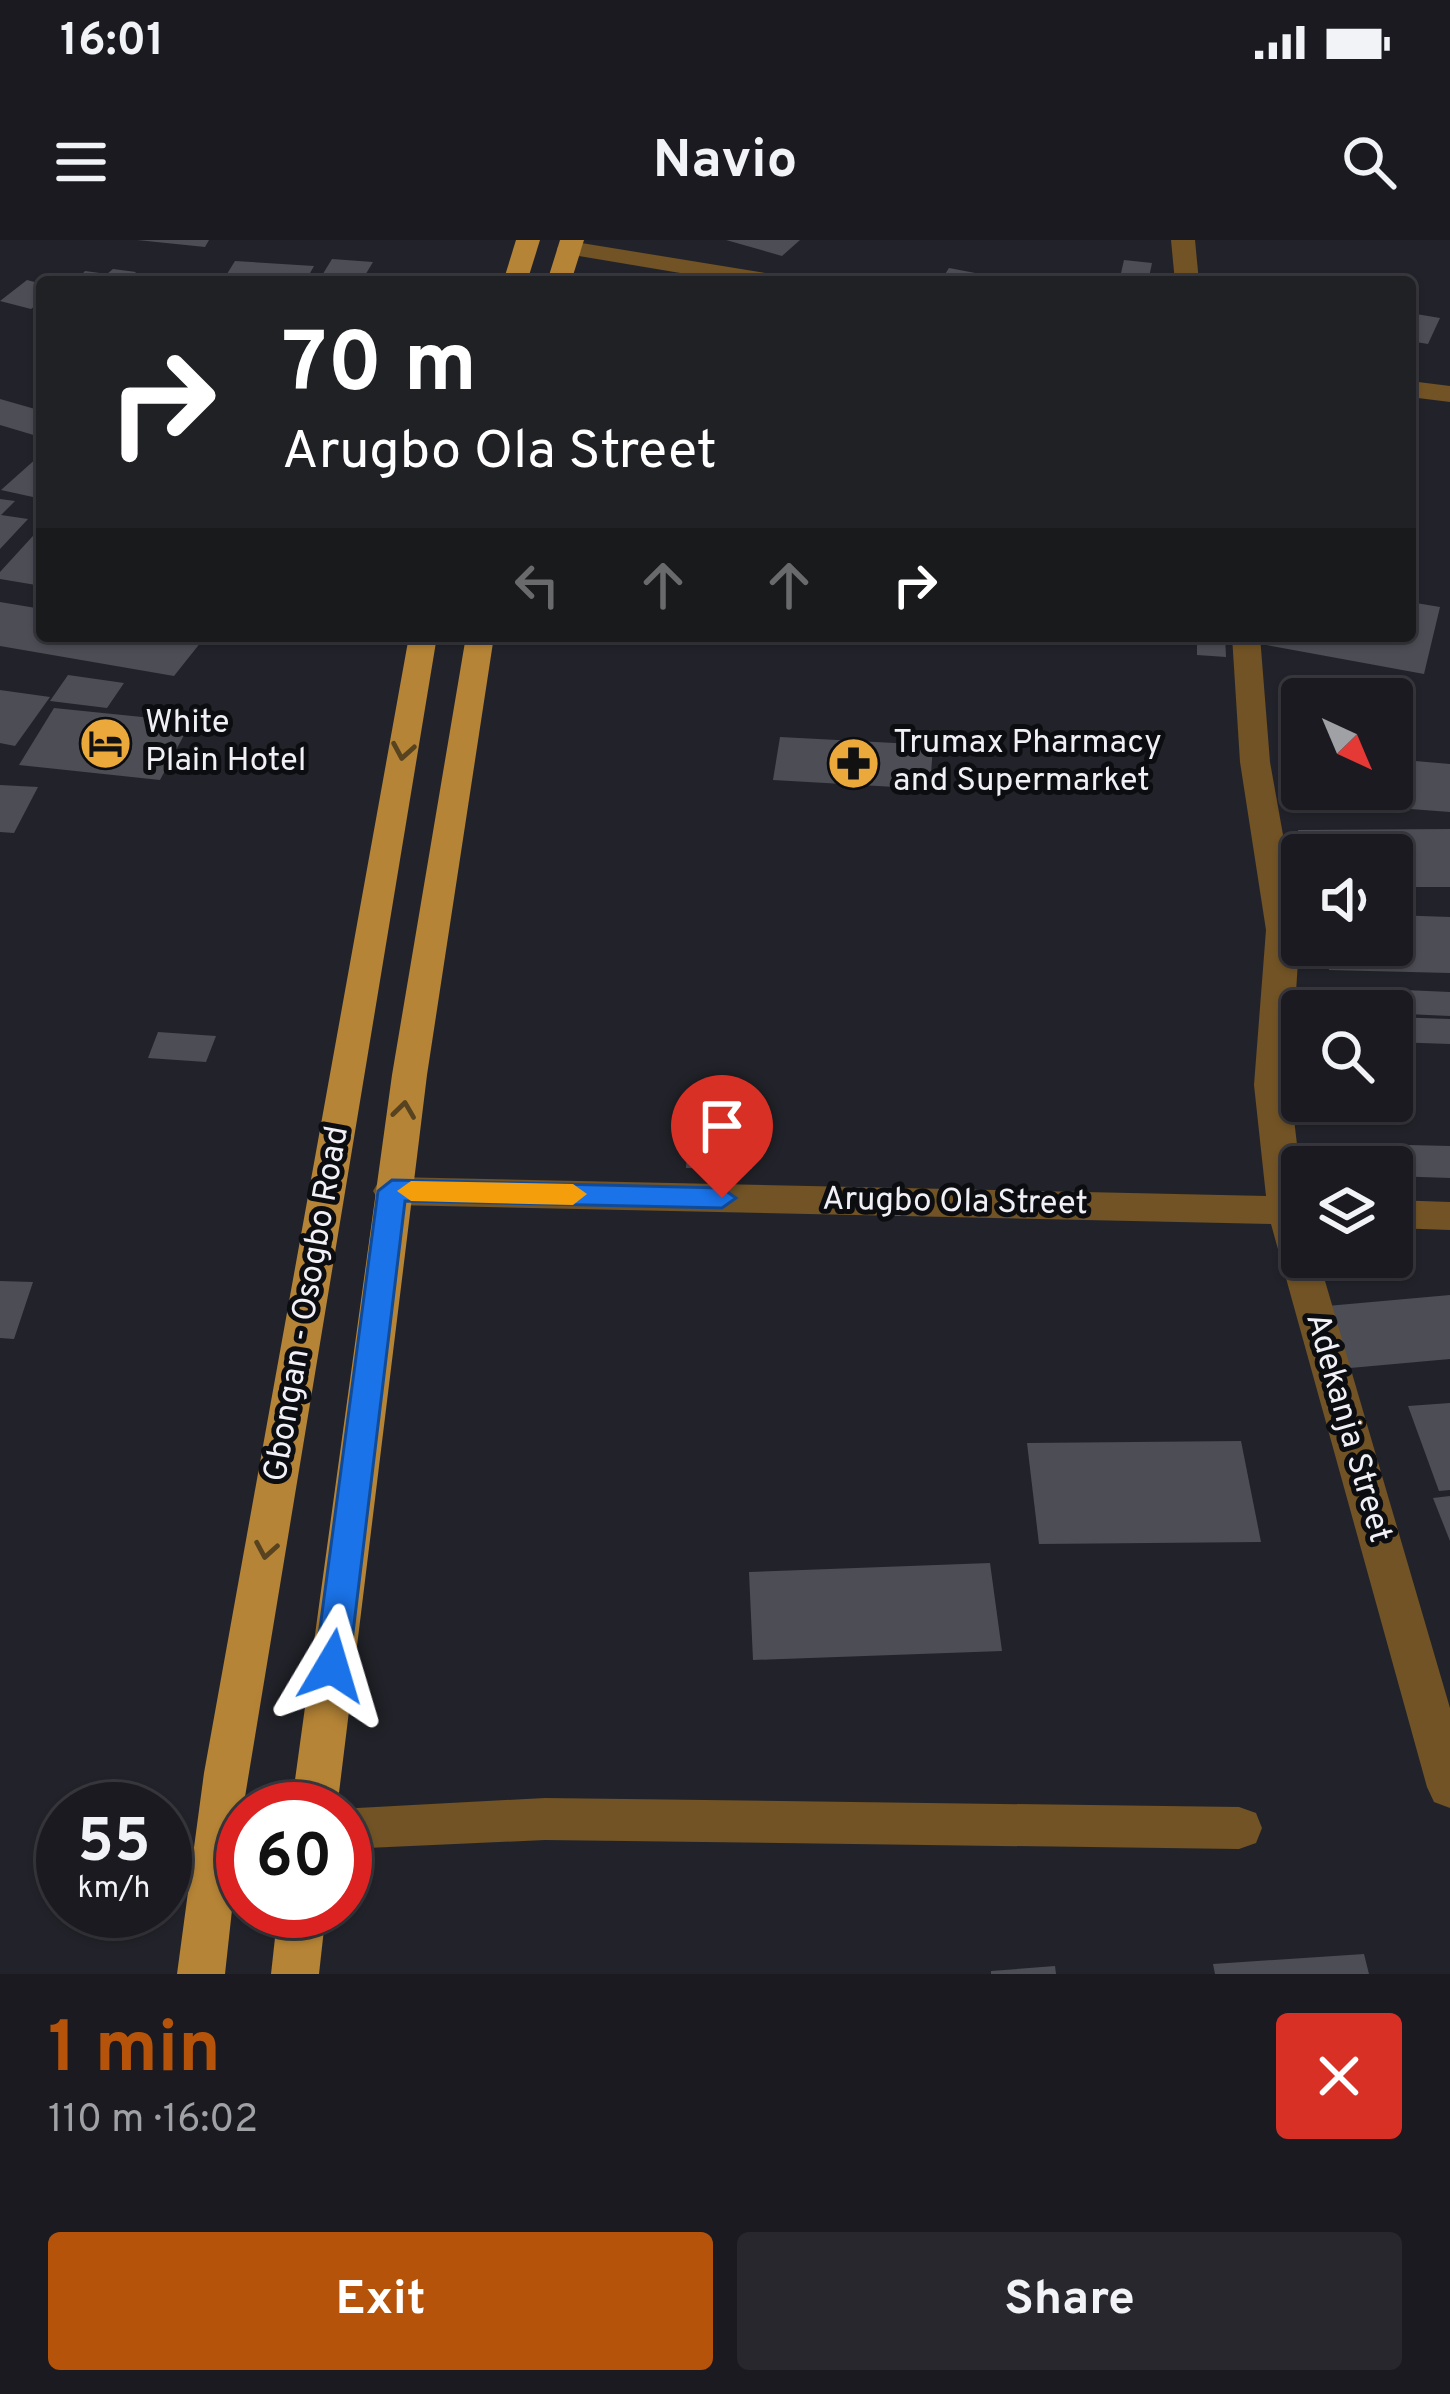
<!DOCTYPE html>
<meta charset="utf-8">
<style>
body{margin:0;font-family:Overpass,sans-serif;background:#27272d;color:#f1f3f6;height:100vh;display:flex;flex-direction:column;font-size:45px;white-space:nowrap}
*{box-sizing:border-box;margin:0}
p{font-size:39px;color:#9fa1a5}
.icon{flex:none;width:66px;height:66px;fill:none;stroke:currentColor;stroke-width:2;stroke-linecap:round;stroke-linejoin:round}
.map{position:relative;height:1734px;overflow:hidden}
.side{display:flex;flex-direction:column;background:#1a1a20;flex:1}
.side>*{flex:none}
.hud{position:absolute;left:36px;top:36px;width:1380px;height:366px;border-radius:12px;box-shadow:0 3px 9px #0004,0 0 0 3px #38383e;background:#202124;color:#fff;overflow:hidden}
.needle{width:78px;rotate:136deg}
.fabs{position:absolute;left:1281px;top:438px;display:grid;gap:24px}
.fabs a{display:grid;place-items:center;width:132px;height:132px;border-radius:12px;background:#1a1a20;box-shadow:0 3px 9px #0004,0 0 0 3px #38383e;font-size:60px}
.speed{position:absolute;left:36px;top:1542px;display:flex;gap:24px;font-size:60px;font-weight:700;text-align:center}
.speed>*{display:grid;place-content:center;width:156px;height:156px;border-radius:50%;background:#1a1a20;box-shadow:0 3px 9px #0004,0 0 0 3px #38383e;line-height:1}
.speed small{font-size:30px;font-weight:400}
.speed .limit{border:18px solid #d22;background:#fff;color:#111}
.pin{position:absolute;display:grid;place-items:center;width:102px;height:102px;color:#fff;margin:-123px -51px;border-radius:50% 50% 50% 0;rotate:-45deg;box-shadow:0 0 12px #0007}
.pin .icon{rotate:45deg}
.me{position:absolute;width:132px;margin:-66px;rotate:7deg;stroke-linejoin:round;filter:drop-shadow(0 0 9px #0008)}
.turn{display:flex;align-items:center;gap:42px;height:252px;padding:0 48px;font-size:54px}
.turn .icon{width:156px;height:156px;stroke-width:2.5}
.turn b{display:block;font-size:84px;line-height:102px}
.lanes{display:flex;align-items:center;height:114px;padding:0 48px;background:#0003;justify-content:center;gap:60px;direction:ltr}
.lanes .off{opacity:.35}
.round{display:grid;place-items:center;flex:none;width:126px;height:126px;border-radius:12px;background:#27272d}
.head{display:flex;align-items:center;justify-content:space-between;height:204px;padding:0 48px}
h1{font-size:72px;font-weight:700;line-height:90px;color:#b45309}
.action{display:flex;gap:24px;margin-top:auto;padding:24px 48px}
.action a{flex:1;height:138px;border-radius:12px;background:#b45309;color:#fff;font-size:48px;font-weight:700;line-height:138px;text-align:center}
.action a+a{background:#27272d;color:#f1f3f6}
.status{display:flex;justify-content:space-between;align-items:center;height:84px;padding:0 60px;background:#1a1a20;direction:ltr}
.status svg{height:33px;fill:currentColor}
header{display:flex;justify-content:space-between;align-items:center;height:156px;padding:0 48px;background:#1a1a20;font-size:54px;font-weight:700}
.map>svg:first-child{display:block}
</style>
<div class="status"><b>16:01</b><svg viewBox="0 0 49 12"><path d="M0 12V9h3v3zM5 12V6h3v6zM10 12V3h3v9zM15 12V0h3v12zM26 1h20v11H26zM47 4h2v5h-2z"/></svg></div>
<header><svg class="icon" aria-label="menu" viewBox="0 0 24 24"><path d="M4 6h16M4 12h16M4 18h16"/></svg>Navio<svg class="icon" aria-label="search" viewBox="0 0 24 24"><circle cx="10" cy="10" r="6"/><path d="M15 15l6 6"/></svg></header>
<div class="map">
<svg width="1450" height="1734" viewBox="0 0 1450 1734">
<rect width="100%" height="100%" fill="#22232a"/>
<g fill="#4c4d55">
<path d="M137,0H209L205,7Z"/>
<path d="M726,0H800L782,16Z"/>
<path d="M332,19L373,22L361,42H318Z"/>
<path d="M1124,20L1152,23L1148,42H1119Z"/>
<path d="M235,21L314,26L305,42H222Z"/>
<path d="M949,28L1012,40V42H940Z"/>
<path d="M113,29L136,32L132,36L158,42H75L85,31L107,34Z"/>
<path d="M27,40L42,44V61L31,69L0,61Z"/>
<path d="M1410,73L1440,78L1428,104L1410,101Z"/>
<path d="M0,159L42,171V192L37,196L0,185Z"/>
<path d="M38,217L42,259L1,250Z"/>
<path d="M0,259L15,261L1,275L28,279L0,309Z"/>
<path d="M42,286V346L0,339V332Z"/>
<path d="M0,362L42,369V396L205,397L174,436L0,406Z"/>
<path d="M1410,362L1440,367L1424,434L1255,403L1257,396H1410Z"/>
<path d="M1197,396H1225L1226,417L1197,415Z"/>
<path d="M68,435L124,443L107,468L50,461Z"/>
<path d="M0,450L50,457L15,506L0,503Z"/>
<path d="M54,468L191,482L160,540L19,525Z"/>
<path d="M780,497L933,505L930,549L773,540Z"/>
<path d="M1392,519L1450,524V572L1331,563L1330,549H1392Z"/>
<path d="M0,545L38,547L14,593L0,592Z"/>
<path d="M1450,589V647H1392V615H1304L1298,590Z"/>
<path d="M1392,675L1450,677V733L1329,730L1324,705H1392Z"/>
<path d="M1337,747L1450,752V776L1341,771Z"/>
<path d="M1392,777L1450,779V804L1392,802Z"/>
<path d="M158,792L216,796L206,822L148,818Z"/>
<path d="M688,895L753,897L752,929L686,928Z"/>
<path d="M1327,903L1450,906V938L1392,936V927H1332Z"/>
<path d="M0,1041L33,1042L14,1099L0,1098Z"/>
<path d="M1450,1055V1119L1350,1128L1327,1066Z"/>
<path d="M1450,1163V1250L1439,1251L1408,1166Z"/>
<path d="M1241,1201L1261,1302L1039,1304L1027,1203Z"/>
<path d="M1450,1256V1301L1433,1258Z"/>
<path d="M990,1323L1002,1411L753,1420L749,1332Z"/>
<path d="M1364,1714L1369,1734H1215L1213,1724Z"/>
<path d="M1055,1726L1056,1734H991V1731Z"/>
</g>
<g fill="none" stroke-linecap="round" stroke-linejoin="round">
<g fill="#715325" fill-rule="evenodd">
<path d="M1171,0H1195L1199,42H1175Z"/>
<path d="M569,1L778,35L790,42H734L561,13L557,8Z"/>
<path d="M1410,141L1450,146V162L1410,157Z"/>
<path d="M1232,396H1260L1270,522L1300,690L1290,845L1302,947V1017H1318L1450,1468V1568L1434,1562L1427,1547L1271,984L392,965L379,961L373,951L379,941L392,937L1266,956L1254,845L1266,690L1240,522Z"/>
<path d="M1392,960L1450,962V990L1392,988Z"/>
<path d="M545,1558L1239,1567L1256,1573L1262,1588L1256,1603L1239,1609L545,1600L345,1609V1569H339Z"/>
</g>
<g fill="#b58436" fill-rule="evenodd">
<path d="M516,0H540L527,42H503Z"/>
<path d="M560,0H584L571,42H547Z"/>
<path d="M409,396H437L243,1569L225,1734H177L204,1533Z"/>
<path d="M466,396H494L427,835L337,1569H291L392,835Z"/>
<path d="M278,1671H326L319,1734H271Z"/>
</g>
</g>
<defs><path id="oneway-chevron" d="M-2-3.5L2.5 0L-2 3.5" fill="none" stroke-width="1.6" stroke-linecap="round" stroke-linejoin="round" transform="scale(3)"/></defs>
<g stroke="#584321">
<use href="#oneway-chevron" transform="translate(403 511) rotate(100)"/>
<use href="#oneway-chevron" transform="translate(404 870) rotate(-82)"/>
<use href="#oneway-chevron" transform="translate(266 1310) rotate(100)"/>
</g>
<path fill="#1a73e8" stroke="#114b97" stroke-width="3" d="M392,940L722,948L736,958L722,968L405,961L349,1426L344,1437L332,1441L320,1437L315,1426L378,951Z"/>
<path fill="#f59e0b" d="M411,941L573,944L587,954L573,965L411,961L397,951Z"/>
<defs>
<symbol id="hotel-disc" viewBox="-11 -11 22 22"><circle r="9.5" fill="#eca93b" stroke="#0c0d10"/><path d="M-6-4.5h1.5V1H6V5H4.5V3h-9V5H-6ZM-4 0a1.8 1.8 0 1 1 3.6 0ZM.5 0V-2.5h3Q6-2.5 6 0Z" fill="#111"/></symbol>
<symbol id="pharmacy-disc" viewBox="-11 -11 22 22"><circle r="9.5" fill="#eca93b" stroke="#0c0d10"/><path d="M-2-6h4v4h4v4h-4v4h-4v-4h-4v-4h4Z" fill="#111"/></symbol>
</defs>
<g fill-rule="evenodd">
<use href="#hotel-disc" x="76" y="474" width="59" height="59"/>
<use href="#pharmacy-disc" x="824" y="494" width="59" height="59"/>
</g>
<g text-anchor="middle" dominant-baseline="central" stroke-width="10" stroke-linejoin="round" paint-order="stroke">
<g font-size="33" fill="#f0f0f6" stroke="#0c0d10" text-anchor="start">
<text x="145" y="484">White<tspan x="145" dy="38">Plain Hotel</tspan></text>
<text x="893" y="504">Trumax Pharmacy<tspan x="893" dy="38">and Supermarket</tspan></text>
</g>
<g font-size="33" fill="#f0f0f6" stroke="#0c0d10">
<text transform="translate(955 963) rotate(1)">Arugbo Ola Street</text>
<text transform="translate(308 1064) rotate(-80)">Gbongan - Osogbo Road</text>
<text transform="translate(1347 1188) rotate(74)">Adekanja Street</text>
</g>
</g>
</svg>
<div class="fabs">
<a><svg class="needle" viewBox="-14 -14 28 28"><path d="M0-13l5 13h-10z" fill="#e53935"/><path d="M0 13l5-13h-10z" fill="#9fa1a5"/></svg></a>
<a><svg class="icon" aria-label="sound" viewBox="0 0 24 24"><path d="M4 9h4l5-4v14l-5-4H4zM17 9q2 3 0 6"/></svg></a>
<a><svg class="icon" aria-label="search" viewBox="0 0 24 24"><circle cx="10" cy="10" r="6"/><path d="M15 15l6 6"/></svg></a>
<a><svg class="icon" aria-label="layers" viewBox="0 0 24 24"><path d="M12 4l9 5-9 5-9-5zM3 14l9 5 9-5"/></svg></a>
</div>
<div class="speed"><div>55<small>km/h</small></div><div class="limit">60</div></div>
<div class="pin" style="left:722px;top:958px;background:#d93025"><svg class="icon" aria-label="arrive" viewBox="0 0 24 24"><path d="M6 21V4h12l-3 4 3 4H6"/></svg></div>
<svg class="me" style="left:332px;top:1426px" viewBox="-20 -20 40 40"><path d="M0-17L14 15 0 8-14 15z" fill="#1a73e8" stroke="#fff" stroke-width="4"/></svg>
<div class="hud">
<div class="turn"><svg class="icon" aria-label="right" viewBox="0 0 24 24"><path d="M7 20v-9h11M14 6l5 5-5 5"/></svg><div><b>70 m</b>Arugbo Ola Street</div></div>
<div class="lanes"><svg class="icon off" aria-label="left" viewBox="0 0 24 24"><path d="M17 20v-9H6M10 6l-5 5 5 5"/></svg><svg class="icon off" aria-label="ahead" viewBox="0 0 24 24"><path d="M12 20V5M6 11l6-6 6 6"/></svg><svg class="icon off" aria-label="ahead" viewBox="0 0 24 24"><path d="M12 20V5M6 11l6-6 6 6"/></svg><svg class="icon" aria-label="right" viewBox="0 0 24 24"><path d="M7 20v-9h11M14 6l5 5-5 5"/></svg></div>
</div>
</div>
<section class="side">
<div class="head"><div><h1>1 min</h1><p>110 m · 16:02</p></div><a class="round" style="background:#d93025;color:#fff"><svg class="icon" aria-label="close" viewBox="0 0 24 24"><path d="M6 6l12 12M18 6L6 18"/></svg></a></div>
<div class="action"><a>Exit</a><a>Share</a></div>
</section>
